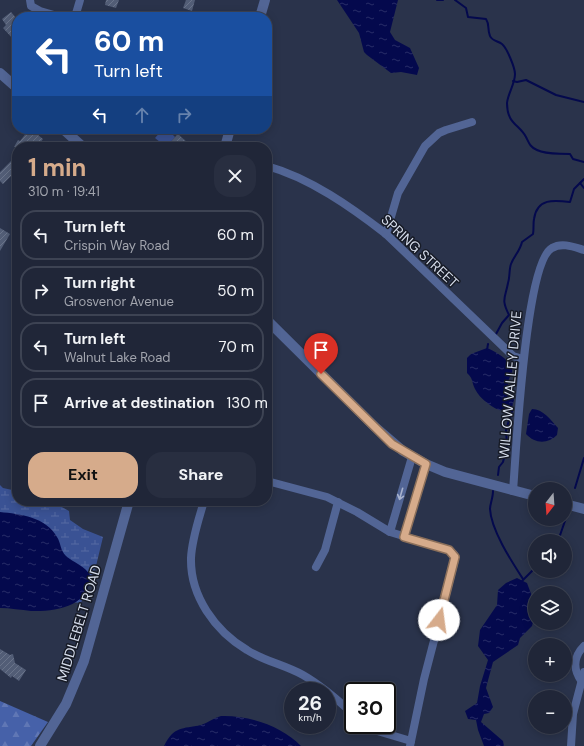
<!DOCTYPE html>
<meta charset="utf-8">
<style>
body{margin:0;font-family:"DM Sans",sans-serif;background:#282e40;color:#f1f3f6;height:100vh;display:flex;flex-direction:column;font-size:15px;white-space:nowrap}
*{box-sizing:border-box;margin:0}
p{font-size:13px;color:#a2a5ae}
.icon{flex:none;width:22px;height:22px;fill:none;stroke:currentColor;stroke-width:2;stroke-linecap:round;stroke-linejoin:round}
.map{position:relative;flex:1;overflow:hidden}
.side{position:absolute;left:12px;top:142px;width:260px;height:364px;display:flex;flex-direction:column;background:#202638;border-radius:16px;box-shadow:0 2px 10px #0003,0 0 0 1px #3d4353}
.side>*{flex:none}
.guide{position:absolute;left:12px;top:12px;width:260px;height:122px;border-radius:16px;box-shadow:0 2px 10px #0003,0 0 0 1px #3d4353;background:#1a4fa0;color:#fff;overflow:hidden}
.needle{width:26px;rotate:197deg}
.fabs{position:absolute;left:528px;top:482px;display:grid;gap:8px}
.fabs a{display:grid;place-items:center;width:44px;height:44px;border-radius:50%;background:#202638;box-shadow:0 2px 10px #0003,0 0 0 1px #3d4353;font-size:20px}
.speed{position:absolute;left:284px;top:682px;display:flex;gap:8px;font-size:20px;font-weight:700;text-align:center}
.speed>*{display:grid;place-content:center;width:52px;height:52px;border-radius:50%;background:#202638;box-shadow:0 2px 10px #0003,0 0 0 1px #3d4353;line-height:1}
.speed small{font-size:10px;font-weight:400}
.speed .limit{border:2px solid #111;border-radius:6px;background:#fff;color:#111}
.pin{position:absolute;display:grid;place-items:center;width:34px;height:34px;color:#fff;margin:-41px -17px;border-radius:50% 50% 50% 0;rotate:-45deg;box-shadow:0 0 4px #0007}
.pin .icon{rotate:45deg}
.me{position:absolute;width:44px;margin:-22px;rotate:15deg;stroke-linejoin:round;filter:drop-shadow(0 0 3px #0008)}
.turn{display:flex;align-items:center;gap:14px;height:84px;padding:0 16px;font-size:18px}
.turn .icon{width:52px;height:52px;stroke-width:2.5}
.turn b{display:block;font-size:28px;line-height:34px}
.lanes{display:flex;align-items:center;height:38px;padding:0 16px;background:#0003;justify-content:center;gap:20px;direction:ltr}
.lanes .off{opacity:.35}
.round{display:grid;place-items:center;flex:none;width:42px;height:42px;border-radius:16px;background:#282e40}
.overview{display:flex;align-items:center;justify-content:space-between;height:68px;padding:0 16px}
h1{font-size:24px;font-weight:700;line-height:30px;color:#d6ab8b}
.button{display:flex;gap:8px;margin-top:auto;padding:8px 16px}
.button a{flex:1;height:46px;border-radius:16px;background:#d6ab8b;color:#111;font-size:16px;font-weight:700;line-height:46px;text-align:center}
.button a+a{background:#282e40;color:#f1f3f6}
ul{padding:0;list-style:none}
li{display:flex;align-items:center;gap:12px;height:50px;margin:0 8px 6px;padding:0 8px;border:2px solid #3d4353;border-radius:16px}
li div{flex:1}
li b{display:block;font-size:15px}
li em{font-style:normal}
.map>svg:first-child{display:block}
</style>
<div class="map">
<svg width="584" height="746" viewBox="0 0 584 746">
<defs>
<pattern id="forest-firs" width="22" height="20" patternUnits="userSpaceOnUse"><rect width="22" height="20" fill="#4661a9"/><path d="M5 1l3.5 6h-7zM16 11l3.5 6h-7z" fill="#6077b5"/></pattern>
<pattern id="wetland-marsh" width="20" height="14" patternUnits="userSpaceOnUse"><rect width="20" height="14" fill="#3a5294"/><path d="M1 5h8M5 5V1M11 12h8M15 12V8" fill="none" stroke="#566aa3"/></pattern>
<pattern id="water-ripples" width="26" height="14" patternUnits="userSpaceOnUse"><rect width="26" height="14" fill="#04094d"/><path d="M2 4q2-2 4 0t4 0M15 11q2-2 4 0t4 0" fill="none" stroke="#282c67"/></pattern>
<pattern id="building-hatch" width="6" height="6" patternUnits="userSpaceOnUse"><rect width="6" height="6" fill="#525d76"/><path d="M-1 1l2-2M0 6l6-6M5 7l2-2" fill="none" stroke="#6a748a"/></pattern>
</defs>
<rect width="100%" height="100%" fill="#2a334b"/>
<path fill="url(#forest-firs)" d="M0,701L48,722L31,746H0Z"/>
<path fill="url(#wetland-marsh)" d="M0,485L3,488L17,491V501H51L69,511L70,520L83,529L103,537L96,566L81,603L0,595Z"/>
<path fill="#3a5294" d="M163,129H167L175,137L166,147L155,138Z"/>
<g fill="url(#water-ripples)">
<path d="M337,0H398L390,32L395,40L410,48L419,68L417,75L401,72L391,73L367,55L364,52L359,33Z"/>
<path d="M487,348C495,351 514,362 512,372C511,376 508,379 508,384L514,400L512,407L503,411C493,409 480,399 475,389C471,381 474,380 467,373V358L471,354Z"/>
<path d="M532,409C543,409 551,420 558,428L557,435C548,444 535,444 526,434L529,414Z"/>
<path d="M0,512C20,514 46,517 57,537C61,543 60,550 66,556C73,562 86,567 90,575C91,606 56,612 31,611C21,610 10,608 0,608Z"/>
<path d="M517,578L527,583L533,599L535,614L532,626L520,638L518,645L493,662L486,688L493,707L489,713L484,714L481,722L503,741L504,746H484L478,730L476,720L468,719L465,711L477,703L480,686L488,660L478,646L480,630L497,605L498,590L506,583Z"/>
<path d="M221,716C248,715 282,726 301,746H164C174,726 182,729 201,725C208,723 213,718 221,716Z"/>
</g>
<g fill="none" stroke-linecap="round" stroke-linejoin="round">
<g stroke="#04094d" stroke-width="2">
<path d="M437,0H443"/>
<path d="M455,0L466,8L468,17L486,19C490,25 487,29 490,36C492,41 498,41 502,44C507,48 515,68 515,74C515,84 508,93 507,103C507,124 519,124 526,137C529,143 530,147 537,150C547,155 559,153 570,154L573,159L584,162"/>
<path d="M513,81L517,82L526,80L556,95L584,102"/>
<path d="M580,183L584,188"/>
<path d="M496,334L502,323L509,315C501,299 505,299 508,283C510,277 509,269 511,264C514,256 520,251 522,242L533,234C534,229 533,224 534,219C537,198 554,200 570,202L574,189L584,179"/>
<path d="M487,350L488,344"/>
<path d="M498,475L499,467L503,462L507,445L506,430L512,411L511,405"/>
<path d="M575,488L584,458"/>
<path d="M493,491C493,498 490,504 490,509C491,530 512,562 523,579"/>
<path d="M558,541L566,518"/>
<path d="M522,581L535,568"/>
</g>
</g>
<g fill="url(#building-hatch)">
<path d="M106,0H119L116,8L105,5Z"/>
<path d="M186,0H195L192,11L183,8Z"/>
<path d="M11,12L17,19L13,22L17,27V36L13,39L3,28L6,25L2,19Z"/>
<path d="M33,131L43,139L37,147L32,142L28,147H14L18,140L20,141L27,132L30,135Z"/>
<path d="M178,134L189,144L186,147H166Z"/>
<path d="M12,160L17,165V174L14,177L12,175L3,184L0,181V172Z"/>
<path d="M0,228L10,234L0,251Z"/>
<path d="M0,649L10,655L13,654L15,663L26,670L19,681L12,676L11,678L0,669Z"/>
</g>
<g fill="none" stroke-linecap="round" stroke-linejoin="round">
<g stroke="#526595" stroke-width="8">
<path d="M30,0L31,6L40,11L61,17"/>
<path d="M75,17L80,0"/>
<path d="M267,166C310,178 351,207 386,234L513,356L523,359"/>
<path d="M386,234L398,193L425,146L439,133L446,130L472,122"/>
<path d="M267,481L327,497L357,512L390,532L449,550L454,554L455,560L424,679L410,746"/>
<path d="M513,491C516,455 525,262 552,248C562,242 574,247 584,250"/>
<path d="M204,501C199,519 192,538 191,558C190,596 215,631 247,650C264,661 285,665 303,675C322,686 337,699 353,714"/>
<path d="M390,532L412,457"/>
<path d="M404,537L426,464"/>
<path d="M316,567L325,550L338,502"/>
<path d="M582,682C573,670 573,657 584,646"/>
<path d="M366,725L374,730L411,741"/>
<path d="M571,746L573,714L584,672"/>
</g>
<g stroke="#526595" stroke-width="10">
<path d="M260,17L265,0"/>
<path d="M0,73L17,88"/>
<path d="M63,129L83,147"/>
<path d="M225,147L230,129"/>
<path d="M267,320L375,427L403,451L426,464L445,472L535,496"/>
<path d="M565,504L584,509"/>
<path d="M40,746L66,704L84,661L129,501"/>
</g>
</g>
<defs><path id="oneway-shaft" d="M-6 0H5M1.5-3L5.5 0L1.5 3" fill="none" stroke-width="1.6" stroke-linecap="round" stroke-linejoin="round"/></defs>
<use stroke="#a8b3ce" href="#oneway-shaft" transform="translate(401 494) rotate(106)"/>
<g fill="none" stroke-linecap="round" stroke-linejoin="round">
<defs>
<path id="route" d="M321,374L392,444L426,464L404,537L449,550L455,557L439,620"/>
</defs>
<use href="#route" stroke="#8b6f5a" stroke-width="10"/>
<use href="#route" stroke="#d6ab8b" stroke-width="7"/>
</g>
<g text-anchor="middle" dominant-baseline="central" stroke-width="3" stroke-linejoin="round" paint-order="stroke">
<g font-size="14" fill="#d6ddec" stroke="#171b26">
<text transform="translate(420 251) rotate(43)">SPRING STREET</text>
<text transform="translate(510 385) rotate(-85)">WILLOW VALLEY DRIVE</text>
<text transform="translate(79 623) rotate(-73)">MIDDLEBELT ROAD</text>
</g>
</g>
</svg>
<div class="fabs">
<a><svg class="needle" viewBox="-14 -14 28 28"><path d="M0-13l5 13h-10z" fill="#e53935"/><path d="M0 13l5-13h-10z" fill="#a2a5ae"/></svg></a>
<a><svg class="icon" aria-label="sound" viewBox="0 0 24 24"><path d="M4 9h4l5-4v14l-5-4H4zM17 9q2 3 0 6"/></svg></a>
<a><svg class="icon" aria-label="layers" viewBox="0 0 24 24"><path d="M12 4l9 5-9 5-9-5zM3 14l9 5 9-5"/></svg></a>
<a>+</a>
<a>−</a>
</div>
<div class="speed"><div>26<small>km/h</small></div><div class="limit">30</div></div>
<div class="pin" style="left:321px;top:374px;background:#d93025"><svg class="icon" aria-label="arrive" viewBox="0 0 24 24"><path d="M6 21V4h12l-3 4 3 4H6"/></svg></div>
<svg class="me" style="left:439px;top:620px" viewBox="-20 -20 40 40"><circle r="19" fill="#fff"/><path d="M0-13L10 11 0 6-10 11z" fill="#d6ab8b"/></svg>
<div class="guide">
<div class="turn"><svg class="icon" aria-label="left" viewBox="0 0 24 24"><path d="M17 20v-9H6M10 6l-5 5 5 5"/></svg><div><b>60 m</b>Turn left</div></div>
<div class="lanes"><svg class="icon" aria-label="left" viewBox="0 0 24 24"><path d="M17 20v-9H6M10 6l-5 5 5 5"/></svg><svg class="icon off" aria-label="ahead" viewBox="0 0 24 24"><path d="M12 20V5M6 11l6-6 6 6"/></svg><svg class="icon off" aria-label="right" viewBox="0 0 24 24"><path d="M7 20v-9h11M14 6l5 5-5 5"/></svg></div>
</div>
<section class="side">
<div class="overview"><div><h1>1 min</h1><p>310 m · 19:41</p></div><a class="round"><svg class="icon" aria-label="close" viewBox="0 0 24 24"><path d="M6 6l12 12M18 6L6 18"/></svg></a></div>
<ul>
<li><svg class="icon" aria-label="left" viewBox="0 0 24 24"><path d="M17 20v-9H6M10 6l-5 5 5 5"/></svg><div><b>Turn left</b><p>Crispin Way Road</p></div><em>60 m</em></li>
<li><svg class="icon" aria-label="right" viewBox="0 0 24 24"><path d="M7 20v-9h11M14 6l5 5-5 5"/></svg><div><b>Turn right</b><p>Grosvenor Avenue</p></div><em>50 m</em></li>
<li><svg class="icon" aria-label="left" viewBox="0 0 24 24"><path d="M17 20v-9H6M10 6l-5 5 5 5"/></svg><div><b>Turn left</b><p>Walnut Lake Road</p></div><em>70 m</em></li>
<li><svg class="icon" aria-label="arrive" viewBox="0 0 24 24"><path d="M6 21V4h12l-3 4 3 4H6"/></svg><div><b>Arrive at destination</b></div><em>130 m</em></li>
</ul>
<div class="button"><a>Exit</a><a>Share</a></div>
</section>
</div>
